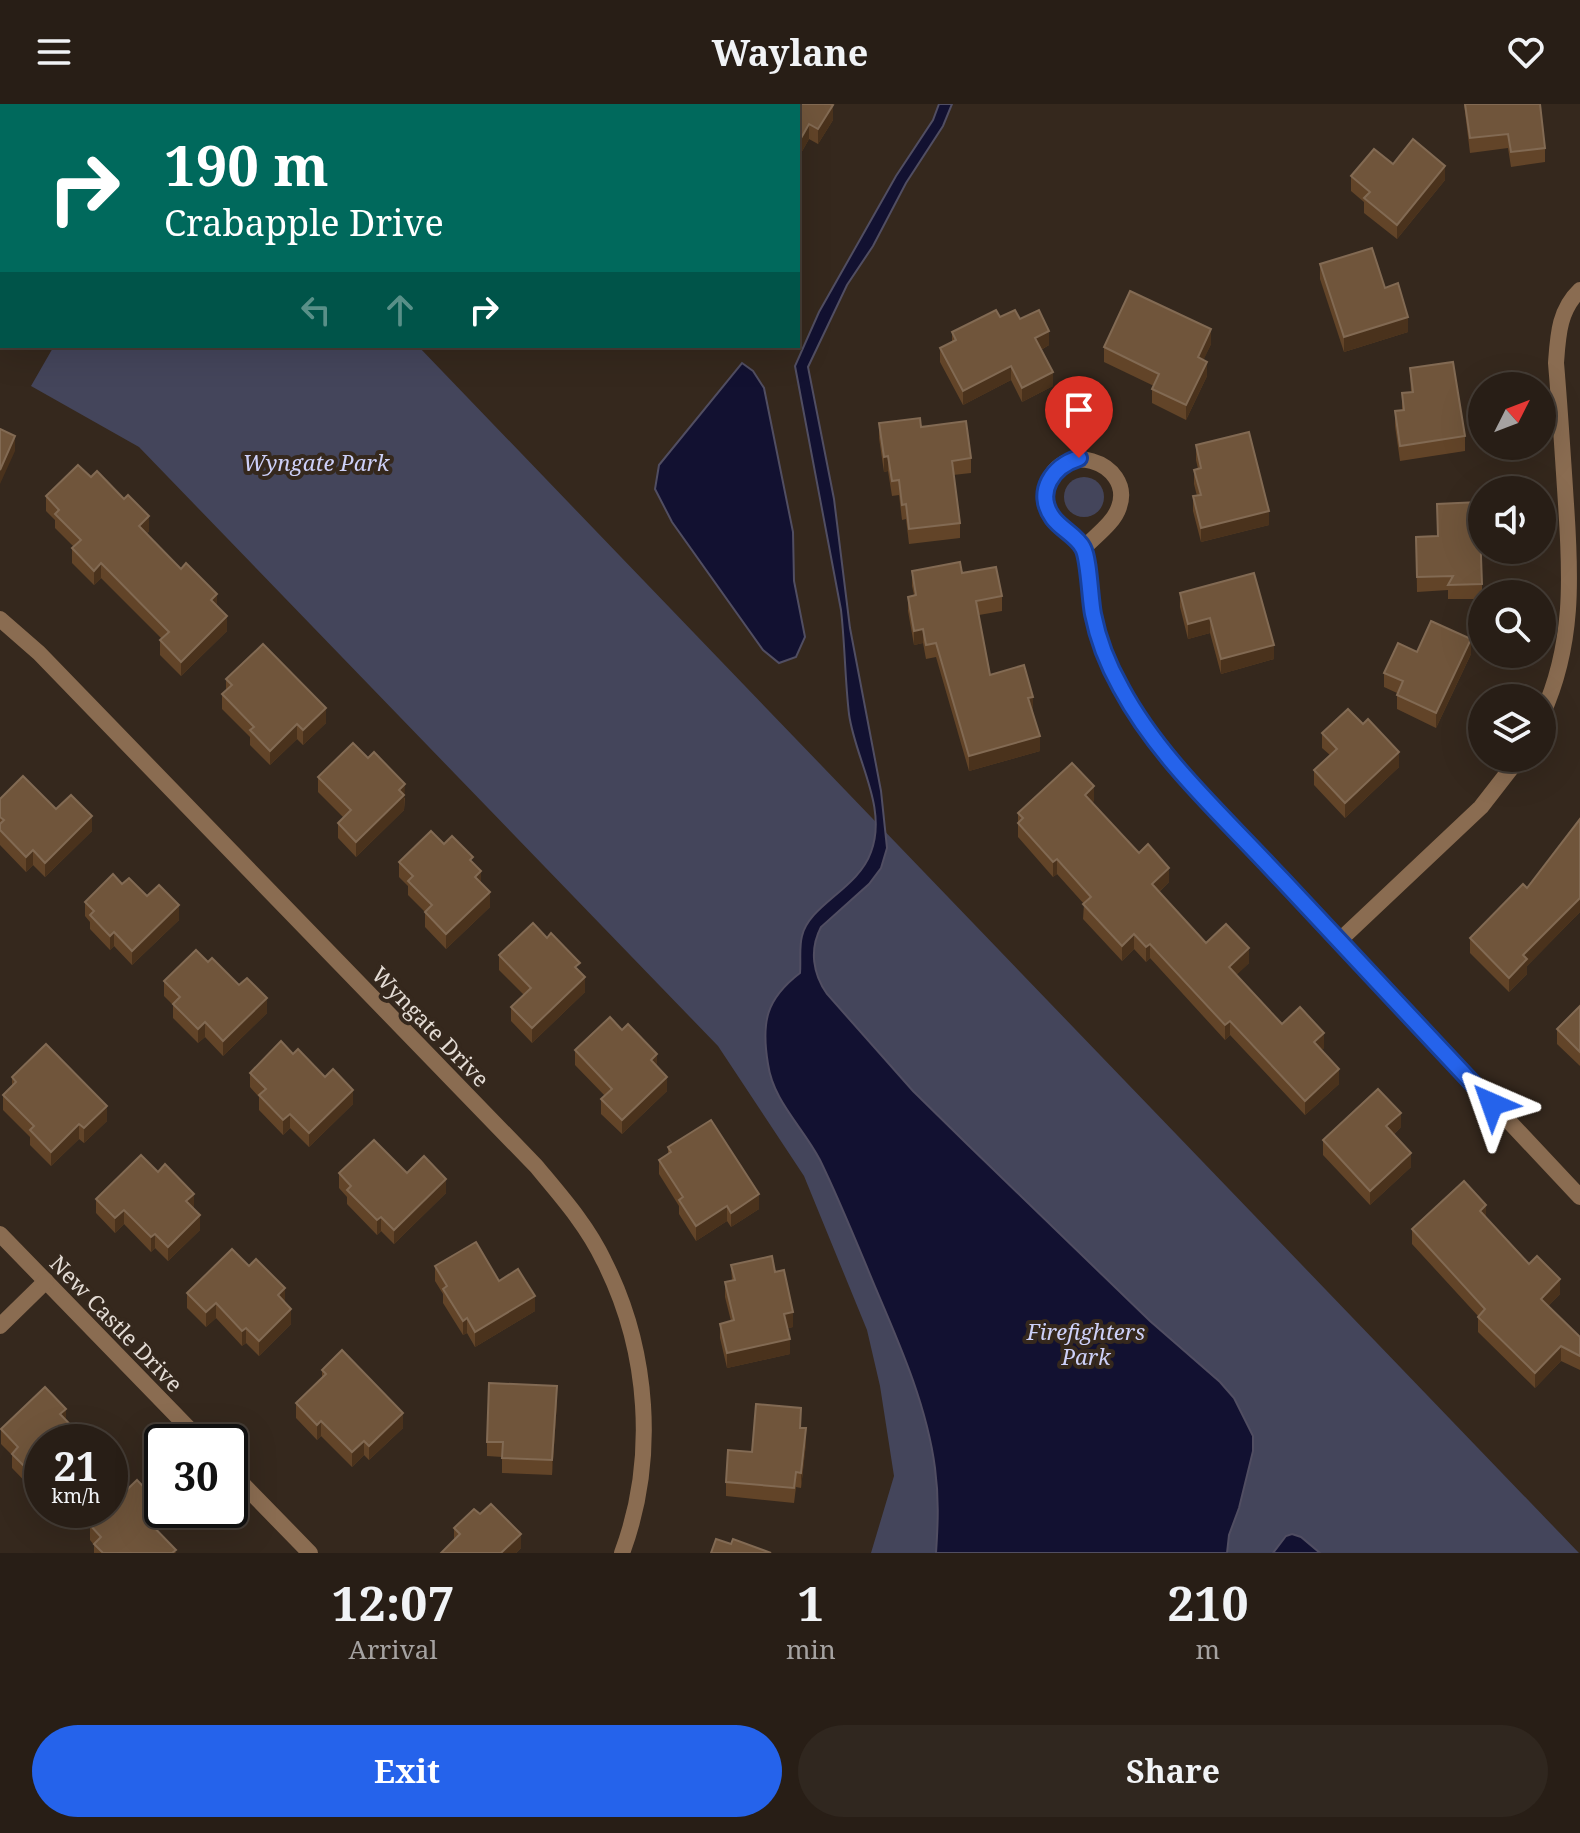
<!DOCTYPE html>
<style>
body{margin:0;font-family:"Noto Serif",serif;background:#30271f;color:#f1f3f6;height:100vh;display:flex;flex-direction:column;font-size:30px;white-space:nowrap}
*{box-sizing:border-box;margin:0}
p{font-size:26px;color:#a5a2a1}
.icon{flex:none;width:44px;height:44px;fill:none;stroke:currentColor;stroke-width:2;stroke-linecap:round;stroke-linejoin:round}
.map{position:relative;height:1449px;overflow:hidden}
.panel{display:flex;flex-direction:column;background:#281e16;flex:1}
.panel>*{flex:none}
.banner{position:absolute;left:0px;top:0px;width:800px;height:244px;box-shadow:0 8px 32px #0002,0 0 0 2px #443c35;background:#00695c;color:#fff;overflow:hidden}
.needle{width:52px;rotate:48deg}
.fabs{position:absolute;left:1468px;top:268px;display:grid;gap:16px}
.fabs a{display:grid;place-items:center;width:88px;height:88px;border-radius:50%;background:#281e16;box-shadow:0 8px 32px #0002,0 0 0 2px #443c35;font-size:40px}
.speed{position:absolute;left:24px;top:1320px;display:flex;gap:16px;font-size:40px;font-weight:700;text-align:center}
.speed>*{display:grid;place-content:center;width:104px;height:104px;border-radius:50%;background:#281e16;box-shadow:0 8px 32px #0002,0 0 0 2px #443c35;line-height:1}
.speed small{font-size:20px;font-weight:400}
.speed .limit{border:4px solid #111;border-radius:12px;background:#fff;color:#111}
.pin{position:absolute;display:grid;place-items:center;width:68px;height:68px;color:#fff;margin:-82px -34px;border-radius:50% 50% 50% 0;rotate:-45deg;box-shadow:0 0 8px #0007}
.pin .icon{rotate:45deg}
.me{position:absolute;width:88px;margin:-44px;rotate:317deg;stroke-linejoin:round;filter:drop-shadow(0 0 6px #0008)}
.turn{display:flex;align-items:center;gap:28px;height:168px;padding:0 32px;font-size:36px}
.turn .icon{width:104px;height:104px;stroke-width:2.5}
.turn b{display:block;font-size:56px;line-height:68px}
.lanes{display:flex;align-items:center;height:76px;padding:0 32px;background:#0003;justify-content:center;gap:40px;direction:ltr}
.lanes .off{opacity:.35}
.eta{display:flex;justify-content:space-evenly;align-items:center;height:136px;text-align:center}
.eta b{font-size:48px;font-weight:700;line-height:56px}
.primary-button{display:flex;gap:16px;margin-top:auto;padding:16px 32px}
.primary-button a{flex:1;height:92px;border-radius:48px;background:#2563eb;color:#fff;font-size:32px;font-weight:700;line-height:92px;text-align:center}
.primary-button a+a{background:#30271f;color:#f1f3f6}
header{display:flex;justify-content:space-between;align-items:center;height:104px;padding:0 32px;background:#281e16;font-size:36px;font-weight:700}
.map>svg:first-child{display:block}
</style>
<header><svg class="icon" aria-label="menu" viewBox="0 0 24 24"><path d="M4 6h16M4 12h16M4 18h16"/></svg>Waylane<svg class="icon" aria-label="heart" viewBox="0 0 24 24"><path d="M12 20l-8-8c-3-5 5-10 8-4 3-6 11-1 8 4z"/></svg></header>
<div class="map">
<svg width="1580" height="1449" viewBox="0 0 1580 1449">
<rect width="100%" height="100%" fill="#35281d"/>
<g fill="#44455b">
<path d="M54,242H418L1579,1449H871L894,1372L880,1282L867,1226L804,1072L718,942L139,343L31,282Z"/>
<circle cx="1084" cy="393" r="20"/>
</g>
<g fill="#121131" stroke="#514e62" stroke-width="2">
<path d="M939,0H952L943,22L906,79L873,142L847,181L808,263L834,395L850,524L881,687L887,744L881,764L869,780L821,823C809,846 813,870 827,890L913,987L967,1040L1150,1217L1220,1278L1234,1294L1253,1332V1347L1239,1404L1229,1431L1227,1449H936C938,1419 939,1394 935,1364C927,1302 900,1241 876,1185C858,1142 840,1097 820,1056C803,1023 773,997 768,960C761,918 766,895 800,869C801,857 799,843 802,832C809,801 858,785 871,748C888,703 855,655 849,610C845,576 845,541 841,506L795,262L819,208L896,72L933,16Z"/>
<path d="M742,259L753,267L764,284L793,428L794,477L805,533L796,553L779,559L763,546L672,418L655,385L659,361Z"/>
<path d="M1292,1430L1301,1433L1320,1449H1273L1286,1432Z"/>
</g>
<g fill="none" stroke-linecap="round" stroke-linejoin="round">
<g stroke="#8a6c51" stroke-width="16">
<path d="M600,2L608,0"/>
<path d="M632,2L633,0"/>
<path d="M1084,444C1095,432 1114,419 1119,403C1135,358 1055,331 1046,387C1041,419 1075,423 1084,446C1090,463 1089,498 1095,518C1113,586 1154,637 1200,688L1580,1093"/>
<path d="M0,515L39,549L536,1062C561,1092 587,1121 604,1157C649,1246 657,1355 622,1449"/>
<path d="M1542,611C1574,541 1571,473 1566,400C1563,353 1560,306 1556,259C1558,231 1559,206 1580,186"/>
<path d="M1340,836L1481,703L1519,654"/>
<path d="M0,1130L202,1338"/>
<path d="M0,1222L46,1177"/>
<path d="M230,1367L310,1449"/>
</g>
</g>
<g fill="#624428">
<path d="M731,0H830L833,16L818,40L809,35L800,51L798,50V2H731Z"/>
<path d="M1464,0H1540L1545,44V58L1511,63L1508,44L1470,49Z"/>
<path d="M1351,72L1445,76L1397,135L1364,109V98L1351,87Z"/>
<path d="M1320,160L1385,184L1408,228L1344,248L1320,175Z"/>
<path d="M1000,213L1020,215L1049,241L1041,246L1053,282L1022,298L1011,276L963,301L940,258V244L952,238V228Z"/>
<path d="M1211,240L1203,256L1207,272L1186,316L1152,299V285L1154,282L1104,258V243Z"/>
<path d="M1410,264L1465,332V347L1400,357L1395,322V307L1402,306V289L1411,288Z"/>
<path d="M879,319L921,323L971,354V369L953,371L960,419V434L909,440L906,415L902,416L899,391L892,392L888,367L884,368L879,334Z"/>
<path d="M1196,341L1269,421L1201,438L1193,407V392H1197L1194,380V366L1198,365L1196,356Z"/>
<path d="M91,373L149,427L146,430L217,501L227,527L181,572L160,551V536L162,535L101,474L94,481L72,459V444L74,443L55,424V416L46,407V392Z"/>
<path d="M1416,433L1482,480V495H1448V486L1417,488Z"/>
<path d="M912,467L962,469L1002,492V507L979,511L990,571L1033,608L1040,647L969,667L936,553L926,555L923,539L914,541L908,507V493L914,491L912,482Z"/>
<path d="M1180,489L1274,555L1221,570L1210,529L1188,535L1180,503Z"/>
<path d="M1417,548L1471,550L1436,624L1397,605V589L1384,583V569Z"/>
<path d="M226,575L326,619L303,641L297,635L270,661L250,641V633L222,605V590L226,586Z"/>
<path d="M1322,629L1399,663L1345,714L1314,681V666L1330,651L1322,644Z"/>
<path d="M318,673L405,694L404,706L356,753L338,734V719L344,714L318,688Z"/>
<path d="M0,695L56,705L92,727L45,773L33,761L26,768L0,741Z"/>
<path d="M1094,697L1092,698L1139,749L1169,778L1159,788L1206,839L1249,859L1236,871L1282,920L1324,944L1321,946L1339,980L1305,1011L1230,931L1225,936L1150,854L1146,858L1134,845L1122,857L1083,815L1084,800L1057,770L1053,773L1018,733V709Z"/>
<path d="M1580,715V808L1527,862V870L1509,888L1470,849V834L1527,784Z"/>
<path d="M444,740L473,758L490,803L446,845L425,823V808L408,791V782L399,773V758Z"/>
<path d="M122,780L147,792L179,816L132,861L114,842L110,846L90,825V818L85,812V798Z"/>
<path d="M499,851L580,868L585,888L532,939L511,917V903L524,891L499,866Z"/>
<path d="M208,858L267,909L223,952L205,933L198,939L173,914V901L164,892V877Z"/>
<path d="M1580,902V962L1557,940V925Z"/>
<path d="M575,946L657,963L667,987L622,1030L601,1010V995L605,992L575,961Z"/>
<path d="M293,950L353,1000L309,1043L290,1024L283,1031L259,1006V993L250,983V969Z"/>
<path d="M12,973L107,1017L84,1039L79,1035L51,1062L30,1041V1033L3,1006V991L12,982Z"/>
<path d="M1401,1023L1394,1030L1411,1063L1370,1101L1323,1051V1036Z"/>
<path d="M668,1043L759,1105L731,1123L727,1117L696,1137L679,1110V1102L659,1070V1056L668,1051Z"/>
<path d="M339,1069H407L446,1089L394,1140L381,1127L377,1131L347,1100V1093L339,1084Z"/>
<path d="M96,1095L194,1105L200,1126L168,1157L155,1144L151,1148L124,1120L115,1129L96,1109Z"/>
<path d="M1486,1114L1529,1160L1560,1190L1548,1202L1580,1233V1266L1561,1257L1535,1284L1478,1228V1212L1412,1140V1125Z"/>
<path d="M731,1161L775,1168L793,1223L788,1224L790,1250L727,1264L720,1234V1220L731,1217L725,1193V1178L732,1177Z"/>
<path d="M435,1162L499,1177L535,1207L475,1243L467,1229L463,1231L443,1199V1190L435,1177Z"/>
<path d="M187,1189L285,1198L291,1220L259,1252L246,1239L242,1242L216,1214L206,1223L187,1204Z"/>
<path d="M322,1266L403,1324L369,1356L364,1351L352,1363L321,1332L317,1336L296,1314V1299L322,1274Z"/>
<path d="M557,1297L552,1371L502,1369V1353L487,1352V1338Z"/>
<path d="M66,1316L42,1338L40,1393L12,1364V1351L1,1340V1325Z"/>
<path d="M801,1324L806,1339L801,1384L796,1383L794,1399L726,1392V1378L752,1348Z"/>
<path d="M161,1416L154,1423L176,1449H94V1441L90,1436V1421Z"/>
<path d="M454,1424L521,1444L516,1449H441L454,1436Z"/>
</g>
<g fill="#4a321c">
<path d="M44,0H81V2H38Z"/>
<path d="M833,1V16L818,40V25Z"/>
<path d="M809,20V35L800,51V36Z"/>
<path d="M1445,62V76L1397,135V121Z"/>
<path d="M2,185V200L0,202V187Z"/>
<path d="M1408,213V228L1344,248V233Z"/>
<path d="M1211,225V240L1198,268V253Z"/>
<path d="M1049,227V241L1035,249V234Z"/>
<path d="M1207,258V272L1186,316V301Z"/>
<path d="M1011,262V276L963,301V287Z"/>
<path d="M1053,268V282L1022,298V284Z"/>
<path d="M15,332V347L0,380V366Z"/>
<path d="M888,352V367L884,368V353Z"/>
<path d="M1269,407V421L1201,438V424Z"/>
<path d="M149,412V427L139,437V422Z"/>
<path d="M101,459V474L94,481V467Z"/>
<path d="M217,490V505L211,496Z"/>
<path d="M227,512V527L181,572V558Z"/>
<path d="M1210,514V529L1188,535V520Z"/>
<path d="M923,525V539L914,541V527Z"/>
<path d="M1471,535V550L1436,624V609Z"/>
<path d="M1274,541V555L1221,570V555Z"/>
<path d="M1033,593V608L1028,609V594Z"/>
<path d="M326,604V619L303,641V626Z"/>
<path d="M297,620V635L270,661V647Z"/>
<path d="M1040,632V647L969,667V652Z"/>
<path d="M1399,648V663L1345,714V699Z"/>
<path d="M405,680L404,706L356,753V738Z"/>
<path d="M1094,682V697L1085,705V691Z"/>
<path d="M92,712V727L45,773V759Z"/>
<path d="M33,746V761L26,768V753Z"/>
<path d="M1057,755V770L1053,773V758Z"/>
<path d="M1169,764V778L1152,794V780Z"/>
<path d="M481,767V782L475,773Z"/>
<path d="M490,788V803L446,845V830Z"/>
<path d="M1580,794V808L1527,862V870L1509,888V874L1523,851Z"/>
<path d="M179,801V816L132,861V847Z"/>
<path d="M114,828V842L110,846V832Z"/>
<path d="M1134,830V845L1122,857V842Z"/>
<path d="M1150,840V854L1146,858V843Z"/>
<path d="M1249,844V859L1229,878V863Z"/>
<path d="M585,873V888L532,939V924Z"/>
<path d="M267,894V909L223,952V937Z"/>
<path d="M1230,917V931L1225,936V921Z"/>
<path d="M205,918V933L198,939V925Z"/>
<path d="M1324,929V944L1314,953V938Z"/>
<path d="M657,950V965L651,956Z"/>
<path d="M1339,965V980L1305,1011V997Z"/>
<path d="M667,973V987L622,1030V1016Z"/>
<path d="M353,986V1000L309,1043V1029Z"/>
<path d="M107,1002V1017L84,1039V1024Z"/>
<path d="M1401,1009V1023L1386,1037V1022Z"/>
<path d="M290,1010V1024L283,1031V1016Z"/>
<path d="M79,1020V1035L51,1062V1048Z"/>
<path d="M1411,1049V1063L1370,1101V1087Z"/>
<path d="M446,1075V1089L394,1140V1126Z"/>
<path d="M194,1090V1105L186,1097Z"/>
<path d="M759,1090V1105L731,1123V1109Z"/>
<path d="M1486,1101V1115L1480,1107Z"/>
<path d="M727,1102V1117L696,1137V1122Z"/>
<path d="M124,1106V1120L115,1129V1114Z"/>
<path d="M200,1111V1126L168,1157V1143Z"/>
<path d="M381,1113V1127L377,1131V1116Z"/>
<path d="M155,1130V1144L151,1148V1133Z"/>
<path d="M1560,1175V1190L1541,1209V1195Z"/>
<path d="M285,1184V1199L278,1191Z"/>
<path d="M535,1192V1207L475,1243V1228Z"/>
<path d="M216,1199V1214L206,1223V1208Z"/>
<path d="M291,1205V1220L259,1252V1237Z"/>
<path d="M793,1208V1223L784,1225V1210Z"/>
<path d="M467,1214V1229L463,1231V1217Z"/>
<path d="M246,1224V1239L242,1242V1227Z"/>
<path d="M790,1235V1250L727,1264V1249Z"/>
<path d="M1561,1242V1257L1535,1284V1269Z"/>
<path d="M557,1282V1297L552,1371V1356Z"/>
<path d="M66,1305V1320L60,1310Z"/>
<path d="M403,1309V1324L369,1356V1342Z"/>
<path d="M321,1317V1332L317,1336V1321Z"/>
<path d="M806,1324V1339L801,1384V1369Z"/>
<path d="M364,1337V1351L352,1363V1348Z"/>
<path d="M42,1376V1391L40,1393V1378Z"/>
<path d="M161,1401V1416L146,1430V1415Z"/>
<path d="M521,1430V1444L516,1449H501Z"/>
</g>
<g fill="#70553b" stroke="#826a53" stroke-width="2">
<path d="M18,0H44L38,2H18Z"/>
<path d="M402,0H472V2H401Z"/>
<path d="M740,0H830L833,1L818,25L809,20L800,36L798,35V2H743Z"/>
<path d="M1465,0H1540L1545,44L1511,48L1508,30L1470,34Z"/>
<path d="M1413,35L1445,62L1397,121L1364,94L1370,88L1351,72L1374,45L1393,60Z"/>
<path d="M2,111V185L0,187V113Z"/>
<path d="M1372,144L1385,184L1398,179L1408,213L1344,233L1320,160Z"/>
<path d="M1130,187L1211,225L1198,253L1207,258L1186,301L1152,285L1159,270L1104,243Z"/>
<path d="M996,206L1000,213L1015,206L1020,215L1039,206L1049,227L1035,234L1053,268L1022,284L1011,262L963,287L940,244L956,236L952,228Z"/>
<path d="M1453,258L1465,332L1400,342L1395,307L1404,306L1402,289L1413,288L1410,264Z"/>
<path d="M920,314L921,323L966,317L971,354L952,357L960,419L909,425L906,400L902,401L899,376L892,377L888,352L884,353L879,319Z"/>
<path d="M0,325L15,332L0,366Z"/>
<path d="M1249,328L1269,407L1201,424L1193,392L1201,391L1194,366L1201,364L1196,341Z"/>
<path d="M78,361L91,373L97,367L124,395L128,391L149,412L139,422L181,465L186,459L217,490L211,496L227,512L181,558L160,536L169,528L101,459L94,467L72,444L81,436L55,410L59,406L46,392Z"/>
<path d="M1479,398L1482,480L1448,481L1453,472L1417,473L1416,433L1438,432L1437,400Z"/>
<path d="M960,458L962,469L996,463L1002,492L976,497L990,571L1024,561L1033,593L1028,594L1040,632L969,652L936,539L926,541L923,525L914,527L908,493L916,491L912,467Z"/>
<path d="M1254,469L1274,541L1221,555L1210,514L1188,520L1180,489Z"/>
<path d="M1431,517L1471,535L1436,609L1397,591L1403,577L1384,569L1398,539L1417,548Z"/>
<path d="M263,540L326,604L303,626L297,620L270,647L250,626L254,623L222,590L232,581L226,575Z"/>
<path d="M1348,605L1363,620L1368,615L1399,648L1345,699L1314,666L1337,645L1322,629Z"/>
<path d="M353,639L368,654L374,648L405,680L399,686L404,691L356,738L338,719L351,706L318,673Z"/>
<path d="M1072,659L1094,682L1085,691L1139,749L1148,740L1169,764L1152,780L1206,839L1226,820L1249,844L1229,863L1282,920L1300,903L1324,929L1314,938L1339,965L1305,997L1230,917L1225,921L1150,840L1146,843L1134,830L1122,842L1083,800L1091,793L1057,755L1053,758L1018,719L1023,714L1018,709Z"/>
<path d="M23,672L56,705L71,691L92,712L45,759L33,746L26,753L0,726V720L4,716L0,713V695Z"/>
<path d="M1580,715V794L1523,851L1527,855L1509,874L1470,834L1523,780L1527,784Z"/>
<path d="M431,727L444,740L452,732L473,753L470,756L481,767L475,773L490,788L446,830L425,808L432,801L408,777L413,772L399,758Z"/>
<path d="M113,770L122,780L129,774L147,792L159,781L179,801L132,847L114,828L110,832L90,811L94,807L85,798Z"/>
<path d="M533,819L547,834L551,829L580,859L575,863L585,873L532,924L511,903L531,884L499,851Z"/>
<path d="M196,846L208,858L212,854L239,881L247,874L267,894L223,937L205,918L198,925L173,900L180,893L164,877Z"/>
<path d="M1580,902V948L1557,925Z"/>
<path d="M610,913L622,926L628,920L657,950L651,956L667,973L622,1016L601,995L612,985L575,946Z"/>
<path d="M281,937L293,950L298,945L325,973L333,965L353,986L309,1029L290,1010L283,1016L259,991L266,985L250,969Z"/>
<path d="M46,940L107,1002L84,1024L79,1020L51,1048L30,1026L34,1022L3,991L16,978L12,973Z"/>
<path d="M1378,985L1401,1009L1386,1022L1411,1049L1370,1087L1323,1036Z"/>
<path d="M711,1016L759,1090L731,1109L727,1102L696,1122L679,1096L683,1093L659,1056L671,1048L668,1043Z"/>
<path d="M374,1036L407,1069L424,1052L446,1075L394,1126L381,1113L377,1116L347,1086L351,1082L339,1069Z"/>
<path d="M141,1051L158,1068L165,1060L194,1090L186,1097L200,1111L168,1143L155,1130L151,1133L124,1106L115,1114L96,1095Z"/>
<path d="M1464,1077L1486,1101L1480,1107L1529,1160L1537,1152L1560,1175L1541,1195L1580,1233V1252L1561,1242L1535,1269L1478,1213L1485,1205L1412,1125Z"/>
<path d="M476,1138L499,1177L518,1165L535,1192L475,1228L467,1214L463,1217L443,1185L447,1182L435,1162Z"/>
<path d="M232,1145L249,1162L256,1155L285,1184L278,1191L291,1205L259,1237L246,1224L242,1227L216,1199L206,1208L187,1189Z"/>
<path d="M772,1152L775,1168L784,1166L793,1208L784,1210L790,1235L727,1249L720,1220L734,1216L725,1178L735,1176L731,1161Z"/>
<path d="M342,1246L403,1309L369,1342L364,1337L352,1348L321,1317L317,1321L296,1299L326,1270L322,1266Z"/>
<path d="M489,1279L557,1282L552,1356L502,1354L503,1338H487Z"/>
<path d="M45,1283L66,1305L60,1310L87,1338H42V1376L40,1378L12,1350L18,1343L1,1325Z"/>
<path d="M756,1300L801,1304L800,1324H806L801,1369L796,1368L794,1384L726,1378L728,1346L752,1348Z"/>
<path d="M137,1376L161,1401L146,1415L176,1446L172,1449H103L94,1440L101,1433L90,1421L105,1406H110V1402Z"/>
<path d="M491,1400L521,1430L501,1449H441L460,1430L454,1424L474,1405L480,1410Z"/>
<path d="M716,1435L731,1440L733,1435L771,1449H711Z"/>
</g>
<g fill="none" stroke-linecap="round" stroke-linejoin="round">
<defs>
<path id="route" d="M1079,354C1053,362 1034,388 1053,414C1061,425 1077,432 1083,444C1089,455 1090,495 1093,510C1098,536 1108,561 1121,584C1158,653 1219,708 1272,765C1346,843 1419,922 1492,1000"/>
</defs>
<use href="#route" stroke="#184099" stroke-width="20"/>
<use href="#route" stroke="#2563eb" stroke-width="14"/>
</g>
<g text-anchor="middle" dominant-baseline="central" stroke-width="8" stroke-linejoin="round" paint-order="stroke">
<g font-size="22" font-style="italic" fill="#cdd0f8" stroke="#35281d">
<text x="316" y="358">Wyngate Park</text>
<text x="1086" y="1227">Firefighters<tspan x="1086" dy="25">Park</tspan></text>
</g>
<g font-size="22" fill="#e4dcd5" stroke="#35281d">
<text transform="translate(431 922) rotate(46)">Wyngate Drive</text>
<text transform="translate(117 1219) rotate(46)">New Castle Drive</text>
</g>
</g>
</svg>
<div class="fabs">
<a><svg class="needle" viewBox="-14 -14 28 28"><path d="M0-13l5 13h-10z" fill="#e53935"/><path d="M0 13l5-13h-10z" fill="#a5a2a1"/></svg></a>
<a><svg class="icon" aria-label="sound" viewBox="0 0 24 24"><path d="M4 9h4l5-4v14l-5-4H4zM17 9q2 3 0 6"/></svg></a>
<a><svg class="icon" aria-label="search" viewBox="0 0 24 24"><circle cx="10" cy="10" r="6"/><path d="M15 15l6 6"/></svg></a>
<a><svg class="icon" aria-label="layers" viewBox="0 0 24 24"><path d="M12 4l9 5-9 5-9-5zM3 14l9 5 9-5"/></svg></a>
</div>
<div class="speed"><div>21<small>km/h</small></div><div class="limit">30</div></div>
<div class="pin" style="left:1079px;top:354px;background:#d93025"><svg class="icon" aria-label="arrive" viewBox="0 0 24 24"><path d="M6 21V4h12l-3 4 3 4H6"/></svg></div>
<svg class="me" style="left:1492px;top:1000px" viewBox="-20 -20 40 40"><path d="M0-17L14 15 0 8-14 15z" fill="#2563eb" stroke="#fff" stroke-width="4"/></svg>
<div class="banner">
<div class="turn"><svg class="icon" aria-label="right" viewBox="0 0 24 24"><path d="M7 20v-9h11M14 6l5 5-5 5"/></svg><div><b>190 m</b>Crabapple Drive</div></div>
<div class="lanes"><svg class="icon off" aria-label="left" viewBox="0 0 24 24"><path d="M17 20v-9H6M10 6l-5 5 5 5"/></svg><svg class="icon off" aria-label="ahead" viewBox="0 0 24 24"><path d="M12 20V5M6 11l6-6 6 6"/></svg><svg class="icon" aria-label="right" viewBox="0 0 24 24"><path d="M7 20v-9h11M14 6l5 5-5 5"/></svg></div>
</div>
</div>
<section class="panel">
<div class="eta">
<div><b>12:07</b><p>Arrival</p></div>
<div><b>1</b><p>min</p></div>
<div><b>210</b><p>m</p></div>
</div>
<div class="primary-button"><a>Exit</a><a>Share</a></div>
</section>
